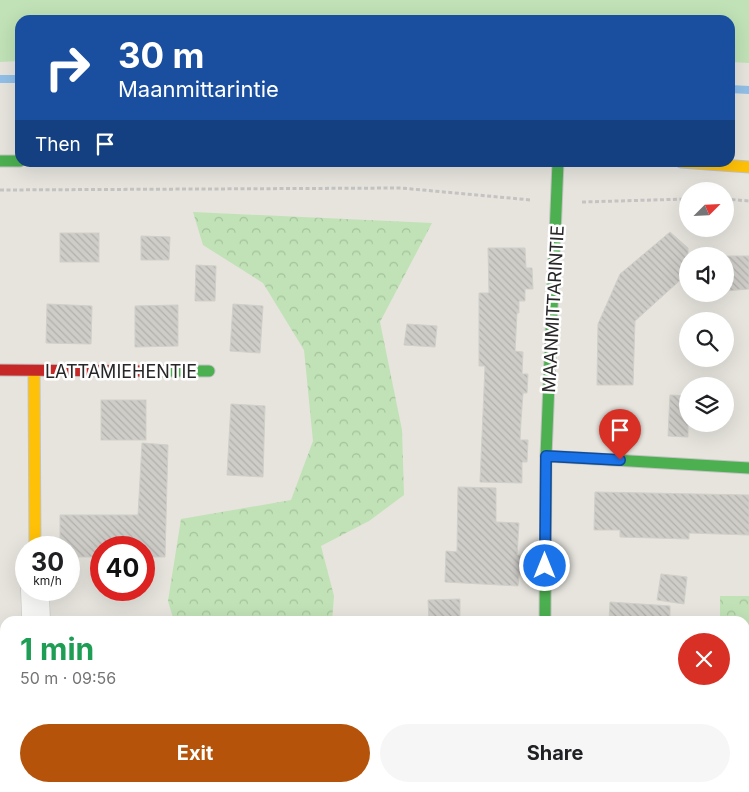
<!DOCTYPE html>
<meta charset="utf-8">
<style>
body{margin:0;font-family:Inter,sans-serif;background:#f6f6f6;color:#202124;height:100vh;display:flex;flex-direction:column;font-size:19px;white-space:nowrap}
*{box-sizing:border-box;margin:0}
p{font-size:16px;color:#757577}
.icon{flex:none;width:28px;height:28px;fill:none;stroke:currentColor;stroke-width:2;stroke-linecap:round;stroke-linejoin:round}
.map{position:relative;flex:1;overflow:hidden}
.sheet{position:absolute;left:0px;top:616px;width:750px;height:176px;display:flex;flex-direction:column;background:#fff;border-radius:15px 15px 0 0;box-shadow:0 5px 20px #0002}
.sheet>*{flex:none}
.banner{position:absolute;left:15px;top:15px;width:720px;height:152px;border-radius:15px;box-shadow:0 5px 20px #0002;background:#1a4fa0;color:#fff;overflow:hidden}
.needle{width:32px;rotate:66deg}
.tools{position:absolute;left:679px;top:182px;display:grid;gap:10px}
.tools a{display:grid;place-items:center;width:55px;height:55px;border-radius:50%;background:#fff;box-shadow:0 5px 20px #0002;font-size:25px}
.speed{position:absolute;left:15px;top:536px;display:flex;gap:10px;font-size:25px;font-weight:700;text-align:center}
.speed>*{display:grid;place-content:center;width:65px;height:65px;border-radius:50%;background:#fff;box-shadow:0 5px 20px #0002;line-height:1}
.speed small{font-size:12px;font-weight:400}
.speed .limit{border:8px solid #d22;background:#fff;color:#111}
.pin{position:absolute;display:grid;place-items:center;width:42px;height:42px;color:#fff;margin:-51px -21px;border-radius:50% 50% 50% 0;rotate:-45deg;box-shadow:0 0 5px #0007}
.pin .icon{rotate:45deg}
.me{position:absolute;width:55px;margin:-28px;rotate:0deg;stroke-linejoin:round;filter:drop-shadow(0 0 4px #0008)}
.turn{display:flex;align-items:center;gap:18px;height:105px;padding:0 20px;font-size:22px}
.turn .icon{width:65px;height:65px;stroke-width:2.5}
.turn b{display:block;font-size:35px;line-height:42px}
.then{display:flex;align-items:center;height:48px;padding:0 20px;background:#0003;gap:10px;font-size:19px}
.round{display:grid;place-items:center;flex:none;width:52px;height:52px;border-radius:26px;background:#f6f6f6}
.headline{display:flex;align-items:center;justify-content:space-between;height:85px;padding:0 20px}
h1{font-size:30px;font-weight:700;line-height:38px;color:#1e9e55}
.action{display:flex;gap:10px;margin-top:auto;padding:10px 20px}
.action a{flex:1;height:58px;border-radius:30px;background:#b45309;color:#fff;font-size:20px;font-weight:700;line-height:58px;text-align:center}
.action a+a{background:#f6f6f6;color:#202124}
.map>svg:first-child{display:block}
</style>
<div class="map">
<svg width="749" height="792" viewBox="0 0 749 792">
<defs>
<pattern id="forest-crowns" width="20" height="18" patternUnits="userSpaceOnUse" patternTransform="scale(1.25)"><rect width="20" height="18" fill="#c0e2b6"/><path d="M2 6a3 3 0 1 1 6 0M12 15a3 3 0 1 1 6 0" fill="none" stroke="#a5c29c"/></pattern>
<pattern id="building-back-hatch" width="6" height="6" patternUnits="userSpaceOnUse" patternTransform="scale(1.25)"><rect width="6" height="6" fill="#cfcdc8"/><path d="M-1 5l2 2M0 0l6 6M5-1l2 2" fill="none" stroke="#b2b0ac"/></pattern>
</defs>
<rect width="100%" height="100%" fill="#e6e4dd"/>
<path fill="#c0e2b6" d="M0,0H749V63L730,62V20H20V61L0,62Z"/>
<g fill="url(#forest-crowns)">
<path d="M193,212L432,223L380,322L402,430L404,495L369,521L321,546L334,596L332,621H174L168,601L181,519L291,500L313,441L304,350L263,283L203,245Z"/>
<path d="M720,596H749V716H745V621H720Z"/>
</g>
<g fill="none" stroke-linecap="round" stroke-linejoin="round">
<g stroke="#91bfe7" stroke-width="8">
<path d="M0,79H20"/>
<path d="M730,89L749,90"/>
</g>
</g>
<g fill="url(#building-back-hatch)" stroke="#d1cfc9">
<path d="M670,232L688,248V273L635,321L633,385H597L598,324L620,274Z"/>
<rect x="60" y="233" width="39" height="29"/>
<path d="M141,236L170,237L169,260H141Z"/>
<path d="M488,248H525L526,268H532L533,289H525V301H519V313H517L515,351L523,352L522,374H528L527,393H523L521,421L520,440H528L527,462H522V483L480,482L485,366H479V293H489Z"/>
<path d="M725,256H749V289L725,291Z"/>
<path d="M196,265L216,266L215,301H195Z"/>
<path d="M47,304L92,306L91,344L46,343Z"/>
<path d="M233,304L263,306L260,353L230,351Z"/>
<path d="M178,305V346L135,347V306Z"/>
<path d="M407,324L437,326L435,347L404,345Z"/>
<path d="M670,395L688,396V437L668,436Z"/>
<rect x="101" y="400" width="45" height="40"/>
<path d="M231,404L265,406L263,477L227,475Z"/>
<path d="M142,443L168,445L165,557H144V548H101V557H69V548H60V515H138Z"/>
<path d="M458,487L496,488V522L519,523L517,555H525L524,575H519L518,586L445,582L446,551L457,552Z"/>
<path d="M595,492L749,495V535L689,533V539L620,537V530H594Z"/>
<path d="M661,574L687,577L684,604L657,600Z"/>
<path d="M460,599V621H429L428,600Z"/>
<path d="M610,602L670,606V621H609Z"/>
</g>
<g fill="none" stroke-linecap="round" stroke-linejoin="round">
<defs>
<g id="street">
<path d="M35,590L36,621"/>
<path d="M58,788L59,792"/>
<path d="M556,788L557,792"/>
</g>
<g id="fast">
<path d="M0,161H20"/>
<path d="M141,371H209"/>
<path d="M546,456L749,468"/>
<path d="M545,621L546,456L558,162"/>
</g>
<g id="slow">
<path d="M681,162L749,167"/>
<path d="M34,371L35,548"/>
</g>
<path id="jam" d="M0,370L141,371"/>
</defs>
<use href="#street" stroke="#c3c2c2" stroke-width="29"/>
<use href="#fast" stroke="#c3c2c2" stroke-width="13"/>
<use href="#slow" stroke="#c3c2c2" stroke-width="13"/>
<use href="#jam" stroke="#c3c2c2" stroke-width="13"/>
<g stroke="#c4c3c2" stroke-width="3" stroke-dasharray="4 2.5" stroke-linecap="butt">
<path d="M0,190L401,188L531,200"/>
<path d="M725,199L749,201"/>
<path d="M582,202L688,199"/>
<path d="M0,728H5"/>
<path d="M745,734H749"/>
<path d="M304,788L305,792"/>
</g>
<use href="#street" stroke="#fbfbfa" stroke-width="28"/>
<use href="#fast" stroke="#4caf50" stroke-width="11"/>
<use href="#slow" stroke="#ffc107" stroke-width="11"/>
<use href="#jam" stroke="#c62828" stroke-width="11"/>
</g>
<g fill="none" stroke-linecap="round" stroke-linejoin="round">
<defs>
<path id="route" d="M545,566L546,456L620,460"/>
</defs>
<use href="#route" stroke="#114b97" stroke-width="12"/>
<use href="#route" stroke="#1a73e8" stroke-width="9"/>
</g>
<g text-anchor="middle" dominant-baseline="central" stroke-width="5" stroke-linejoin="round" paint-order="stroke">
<g font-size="18" fill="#272727" stroke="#fff">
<text transform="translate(553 309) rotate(-87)">MAANMITTARINTIE</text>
<text x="121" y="371">LATTAMIEHENTIE</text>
</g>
</g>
</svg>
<div class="tools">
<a><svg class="needle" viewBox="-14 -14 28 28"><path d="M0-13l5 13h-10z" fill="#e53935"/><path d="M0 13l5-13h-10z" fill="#757577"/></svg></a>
<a><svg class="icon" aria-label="sound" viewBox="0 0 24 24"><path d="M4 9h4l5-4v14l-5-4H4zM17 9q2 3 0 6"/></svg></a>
<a><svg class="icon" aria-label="search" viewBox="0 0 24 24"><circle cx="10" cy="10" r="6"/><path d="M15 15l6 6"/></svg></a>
<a><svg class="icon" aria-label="layers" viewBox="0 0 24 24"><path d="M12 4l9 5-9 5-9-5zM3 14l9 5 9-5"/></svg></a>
</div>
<div class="speed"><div>30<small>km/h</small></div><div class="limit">40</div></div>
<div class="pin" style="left:620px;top:460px;background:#d93025"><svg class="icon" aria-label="arrive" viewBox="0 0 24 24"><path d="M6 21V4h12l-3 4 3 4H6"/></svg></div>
<svg class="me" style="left:545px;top:566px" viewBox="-20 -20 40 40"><circle r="17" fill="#1a73e8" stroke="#fff" stroke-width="3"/><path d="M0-11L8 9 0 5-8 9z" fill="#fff"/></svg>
<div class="banner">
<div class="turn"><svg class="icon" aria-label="right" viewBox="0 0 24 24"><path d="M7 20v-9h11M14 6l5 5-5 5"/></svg><div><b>30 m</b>Maanmittarintie</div></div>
<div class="then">Then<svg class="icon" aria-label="arrive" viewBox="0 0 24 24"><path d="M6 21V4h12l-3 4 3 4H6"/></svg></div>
</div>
<section class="sheet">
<div class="headline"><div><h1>1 min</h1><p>50 m · 09:56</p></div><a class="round" style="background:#d93025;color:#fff"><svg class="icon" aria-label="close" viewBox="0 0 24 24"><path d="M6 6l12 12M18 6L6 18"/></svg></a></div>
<div class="action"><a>Exit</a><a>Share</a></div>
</section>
</div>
